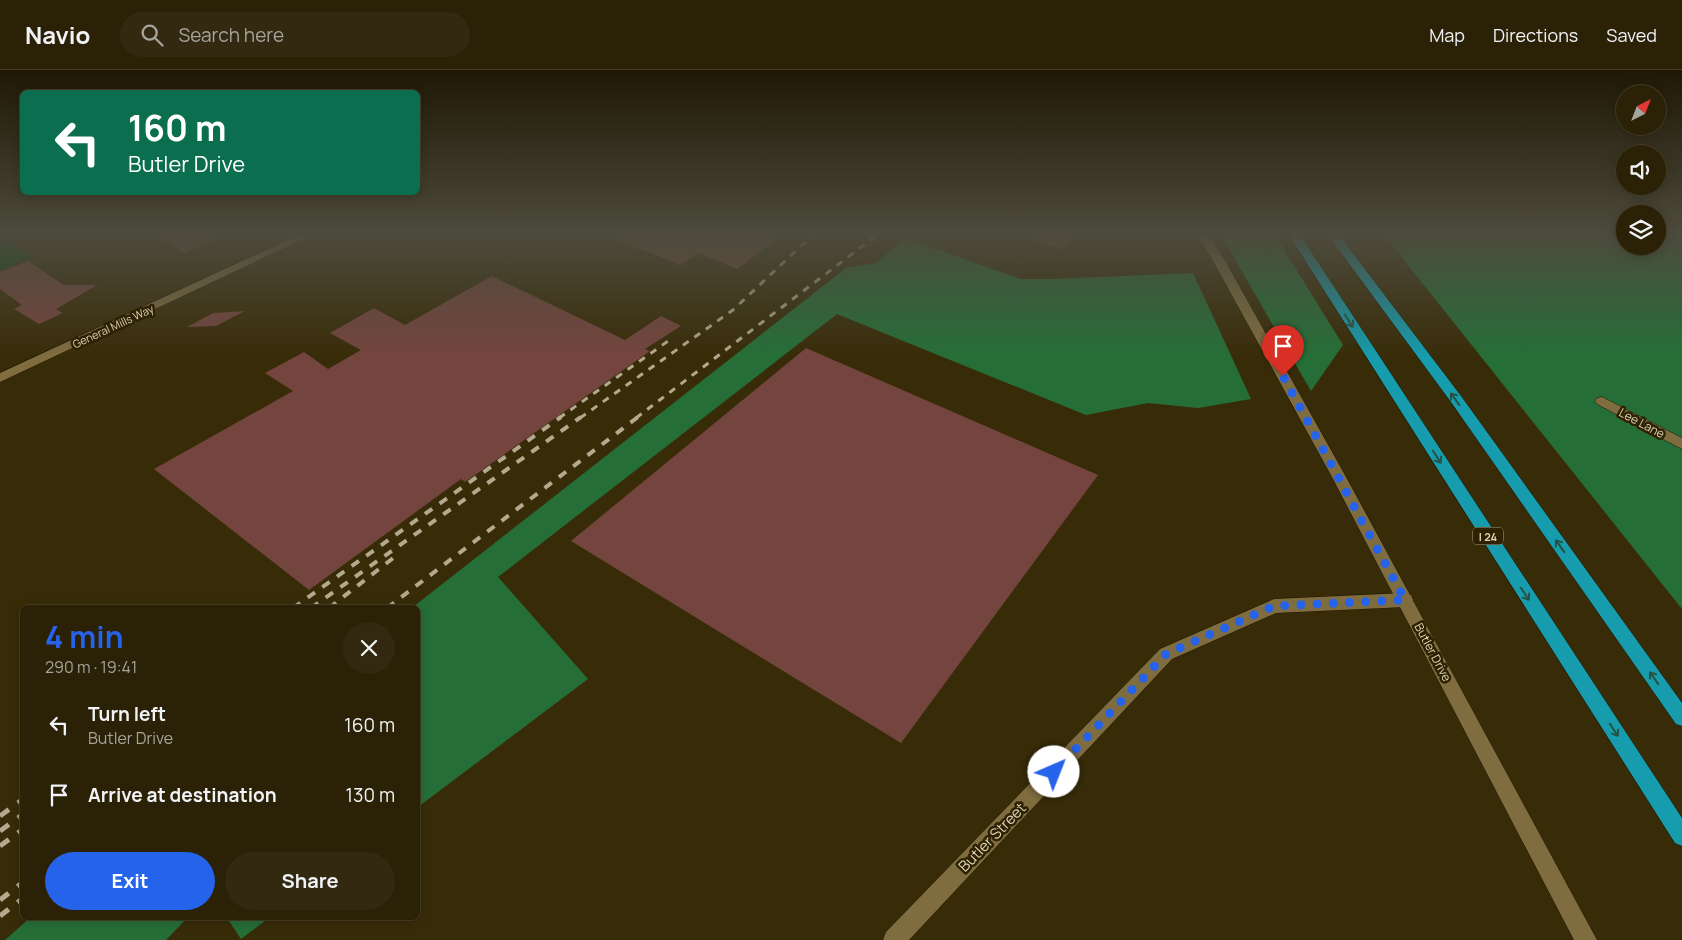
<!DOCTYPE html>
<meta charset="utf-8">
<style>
body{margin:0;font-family:Manrope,sans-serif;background:#322910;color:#f1f3f6;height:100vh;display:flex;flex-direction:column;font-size:19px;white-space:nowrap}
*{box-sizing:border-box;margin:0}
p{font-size:16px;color:#a5a39b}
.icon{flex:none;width:28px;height:28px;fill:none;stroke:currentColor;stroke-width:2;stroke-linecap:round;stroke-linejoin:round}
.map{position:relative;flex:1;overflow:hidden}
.sheet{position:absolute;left:20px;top:535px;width:400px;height:315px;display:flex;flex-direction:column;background:#2a2106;border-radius:8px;box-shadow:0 2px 12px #0003,0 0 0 1px #463e28}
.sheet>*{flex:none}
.hud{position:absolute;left:20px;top:20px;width:400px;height:105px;border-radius:8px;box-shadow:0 2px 12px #0003,0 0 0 1px #463e28;background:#0b6e4f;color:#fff;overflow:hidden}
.needle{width:32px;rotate:42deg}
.buttons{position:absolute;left:1616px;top:15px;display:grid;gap:10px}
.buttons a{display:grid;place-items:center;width:50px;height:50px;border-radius:50%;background:#2a2106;box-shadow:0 2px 12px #0003,0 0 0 1px #463e28;font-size:25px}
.pin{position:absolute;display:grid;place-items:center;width:42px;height:42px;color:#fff;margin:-51px -21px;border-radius:50% 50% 50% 0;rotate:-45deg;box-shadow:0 0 5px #0007}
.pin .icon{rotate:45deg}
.me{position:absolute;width:55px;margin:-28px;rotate:44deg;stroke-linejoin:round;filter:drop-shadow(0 0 4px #0008)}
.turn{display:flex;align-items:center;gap:18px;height:105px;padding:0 25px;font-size:22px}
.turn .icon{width:65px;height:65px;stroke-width:2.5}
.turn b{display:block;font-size:35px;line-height:42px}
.round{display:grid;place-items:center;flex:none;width:52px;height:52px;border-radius:26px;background:#322910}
.headline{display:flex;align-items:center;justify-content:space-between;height:85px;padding:0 25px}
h1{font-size:30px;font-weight:700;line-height:38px;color:#2563eb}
.cta{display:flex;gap:10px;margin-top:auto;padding:10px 25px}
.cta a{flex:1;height:58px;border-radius:30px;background:#2563eb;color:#fff;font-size:20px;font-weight:700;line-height:58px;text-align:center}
.cta a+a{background:#322910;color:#f1f3f6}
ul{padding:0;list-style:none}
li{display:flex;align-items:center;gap:15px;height:70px;padding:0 25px}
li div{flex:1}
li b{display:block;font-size:19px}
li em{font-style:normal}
header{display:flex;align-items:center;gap:30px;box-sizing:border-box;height:70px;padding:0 25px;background:#2a2106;border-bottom:1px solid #463e28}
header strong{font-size:24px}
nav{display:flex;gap:28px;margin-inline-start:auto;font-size:18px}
.search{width:350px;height:45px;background:#322910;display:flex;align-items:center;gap:12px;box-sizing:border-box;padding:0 18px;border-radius:28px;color:#a5a39b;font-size:19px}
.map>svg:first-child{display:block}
</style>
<header>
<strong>Navio</strong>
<div class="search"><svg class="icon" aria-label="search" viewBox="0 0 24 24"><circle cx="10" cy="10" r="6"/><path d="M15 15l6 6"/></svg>Search here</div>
<nav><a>Map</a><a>Directions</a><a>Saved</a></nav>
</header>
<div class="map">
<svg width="1682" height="870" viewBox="0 0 1682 870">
<rect width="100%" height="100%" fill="#382c08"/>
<path fill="#03461a" d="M0,168L33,186L0,200Z"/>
<g fill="#266e38">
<path d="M1221,165H1275L1343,275L1311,321Z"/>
<path d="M1384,165H1625V176H1658V165H1682V539Z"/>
<path d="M905,168L1021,209H1052L1193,203L1251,329L1198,338L1148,333L1086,345L837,244L498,507L588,609L418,737V538L413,537L846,198L876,193Z"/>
<path d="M30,848H187L166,870H5Z"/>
<path d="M227,848H269L241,869Z"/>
</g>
<g fill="#74453e">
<path d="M156,165H225L185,183Z"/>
<path d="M606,165H783L737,199L698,183L680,195Z"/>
<path d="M1027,165H1075L1061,179L1027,168Z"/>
<path d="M28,191L64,215H97L56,239L63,243L39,254L14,239L22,235L0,219V202Z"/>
<path d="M492,206L625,270L661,246L681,256L645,279L650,281L465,412L461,409L309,520L154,399L293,321L265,303L304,282L328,299L361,280L330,263L374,238L405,255Z"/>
<path d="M245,241L216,256L187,257L213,243Z"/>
<path d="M806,278L1098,405L901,673L571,471Z"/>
</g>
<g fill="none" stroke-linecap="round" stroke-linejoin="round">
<defs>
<g id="street">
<path d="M298,165H312L0,312V303Z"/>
<path d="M1602,327L1682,368V379L1597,334L1595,331L1597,328Z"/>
<path d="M1405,523L1411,525L1413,530L1411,535L1405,537L1276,543L1172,589L909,870H883L886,862L1160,579L1274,529Z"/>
</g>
<path id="secondary" d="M1197,165H1208L1224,189L1346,407L1597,870H1574L1332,407L1212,189Z"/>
<g id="highway">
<path d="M1289,165H1300L1682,748V776L1675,773Z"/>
<path d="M1328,165H1339L1461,326L1682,633V656L1676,654L1451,332Z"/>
</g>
</defs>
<use href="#street" stroke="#1d1400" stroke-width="1"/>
<use href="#secondary" stroke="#1d1400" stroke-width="1"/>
<use href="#highway" stroke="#1d1400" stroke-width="1"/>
<use href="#street" fill="#7f6d40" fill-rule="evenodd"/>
<use href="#secondary" fill="#7f6d40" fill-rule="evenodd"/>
<use href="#highway" fill="#169cad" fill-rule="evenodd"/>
<g stroke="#b3a98e" stroke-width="3" stroke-dasharray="7 7" stroke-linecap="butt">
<path d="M559,348L671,269"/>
<path d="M580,348L733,240L802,175L816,165"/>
<path d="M636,348L877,165"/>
</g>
<g stroke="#b3a98e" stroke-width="4" stroke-dasharray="9 9" stroke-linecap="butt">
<path d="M293,538L561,347"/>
<path d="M311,538L581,347"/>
<path d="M329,538L397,485"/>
<path d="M387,538L638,347"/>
</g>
<g stroke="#b3a98e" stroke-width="5" stroke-dasharray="11 11" stroke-linecap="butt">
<path d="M0,746L22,730"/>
<path d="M0,761L22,745"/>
<path d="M0,776L22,760"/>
<path d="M0,830L22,813"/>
<path d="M0,846L22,829"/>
</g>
</g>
<defs><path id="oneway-shaft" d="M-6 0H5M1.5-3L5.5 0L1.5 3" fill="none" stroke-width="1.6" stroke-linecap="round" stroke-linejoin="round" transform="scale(1.25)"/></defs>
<g stroke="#245345">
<use href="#oneway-shaft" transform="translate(1349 251) rotate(57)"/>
<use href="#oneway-shaft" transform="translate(1455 329) rotate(-126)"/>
<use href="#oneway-shaft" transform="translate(1437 387) rotate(57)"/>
<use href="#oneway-shaft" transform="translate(1560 476) rotate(-125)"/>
<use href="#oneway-shaft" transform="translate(1525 524) rotate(57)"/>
<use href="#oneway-shaft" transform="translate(1654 608) rotate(-125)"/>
<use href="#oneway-shaft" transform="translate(1614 660) rotate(57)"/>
</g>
<linearGradient id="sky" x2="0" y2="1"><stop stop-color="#1f1804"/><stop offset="0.57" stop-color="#4d4b3d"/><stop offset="1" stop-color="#4d4b3d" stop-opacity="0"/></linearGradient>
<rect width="1682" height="287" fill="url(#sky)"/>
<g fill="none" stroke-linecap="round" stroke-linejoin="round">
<path stroke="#2563eb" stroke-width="9" stroke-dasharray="0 16.2" d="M1054,702L1166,584L1274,536L1405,530L1283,306"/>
</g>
<g text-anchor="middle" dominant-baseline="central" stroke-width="5" stroke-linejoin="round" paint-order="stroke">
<g font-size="11" fill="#dcd3bb" stroke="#2e2200">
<text transform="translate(113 256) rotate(-25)">General Mills Way</text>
</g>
<rect fill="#2e2200" stroke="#a89e83" stroke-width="1" x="1473" y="457.5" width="30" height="17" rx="4"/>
<g font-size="11" font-weight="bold" fill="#dcd3bb">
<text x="1488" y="466">I 24</text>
</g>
<g font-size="12" fill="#dcd3bb" stroke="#2e2200">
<text transform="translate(1642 353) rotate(28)">Lee Lane</text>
<text transform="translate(1433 582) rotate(62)">Butler Drive</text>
</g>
<g font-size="15" fill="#dcd3bb" stroke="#2e2200">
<text transform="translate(992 767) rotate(-46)">Butler Street</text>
</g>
</g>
</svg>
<div class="buttons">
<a><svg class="needle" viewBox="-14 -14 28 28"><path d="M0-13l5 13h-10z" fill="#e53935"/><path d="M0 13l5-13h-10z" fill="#a5a39b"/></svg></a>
<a><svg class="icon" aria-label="sound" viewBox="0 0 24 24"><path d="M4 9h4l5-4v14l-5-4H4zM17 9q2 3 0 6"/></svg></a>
<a><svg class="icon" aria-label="layers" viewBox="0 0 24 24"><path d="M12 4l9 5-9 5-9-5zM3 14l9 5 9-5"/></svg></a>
</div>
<div class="pin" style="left:1283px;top:306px;background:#d93025"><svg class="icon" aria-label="arrive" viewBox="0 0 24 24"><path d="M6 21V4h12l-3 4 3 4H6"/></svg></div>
<svg class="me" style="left:1054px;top:702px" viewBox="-20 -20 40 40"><circle r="19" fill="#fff"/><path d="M0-13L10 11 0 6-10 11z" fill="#2563eb"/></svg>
<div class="hud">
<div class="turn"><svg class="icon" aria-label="left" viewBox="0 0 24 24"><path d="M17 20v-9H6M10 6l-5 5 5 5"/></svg><div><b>160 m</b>Butler Drive</div></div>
</div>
<section class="sheet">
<div class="headline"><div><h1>4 min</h1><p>290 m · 19:41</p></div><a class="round"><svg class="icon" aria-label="close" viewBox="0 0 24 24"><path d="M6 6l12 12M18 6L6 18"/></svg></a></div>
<ul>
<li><svg class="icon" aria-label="left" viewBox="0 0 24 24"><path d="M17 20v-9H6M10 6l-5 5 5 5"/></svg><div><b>Turn left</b><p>Butler Drive</p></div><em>160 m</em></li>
<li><svg class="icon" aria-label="arrive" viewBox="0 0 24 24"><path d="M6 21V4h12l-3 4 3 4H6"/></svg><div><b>Arrive at destination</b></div><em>130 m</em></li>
</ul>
<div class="cta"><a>Exit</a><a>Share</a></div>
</section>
</div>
